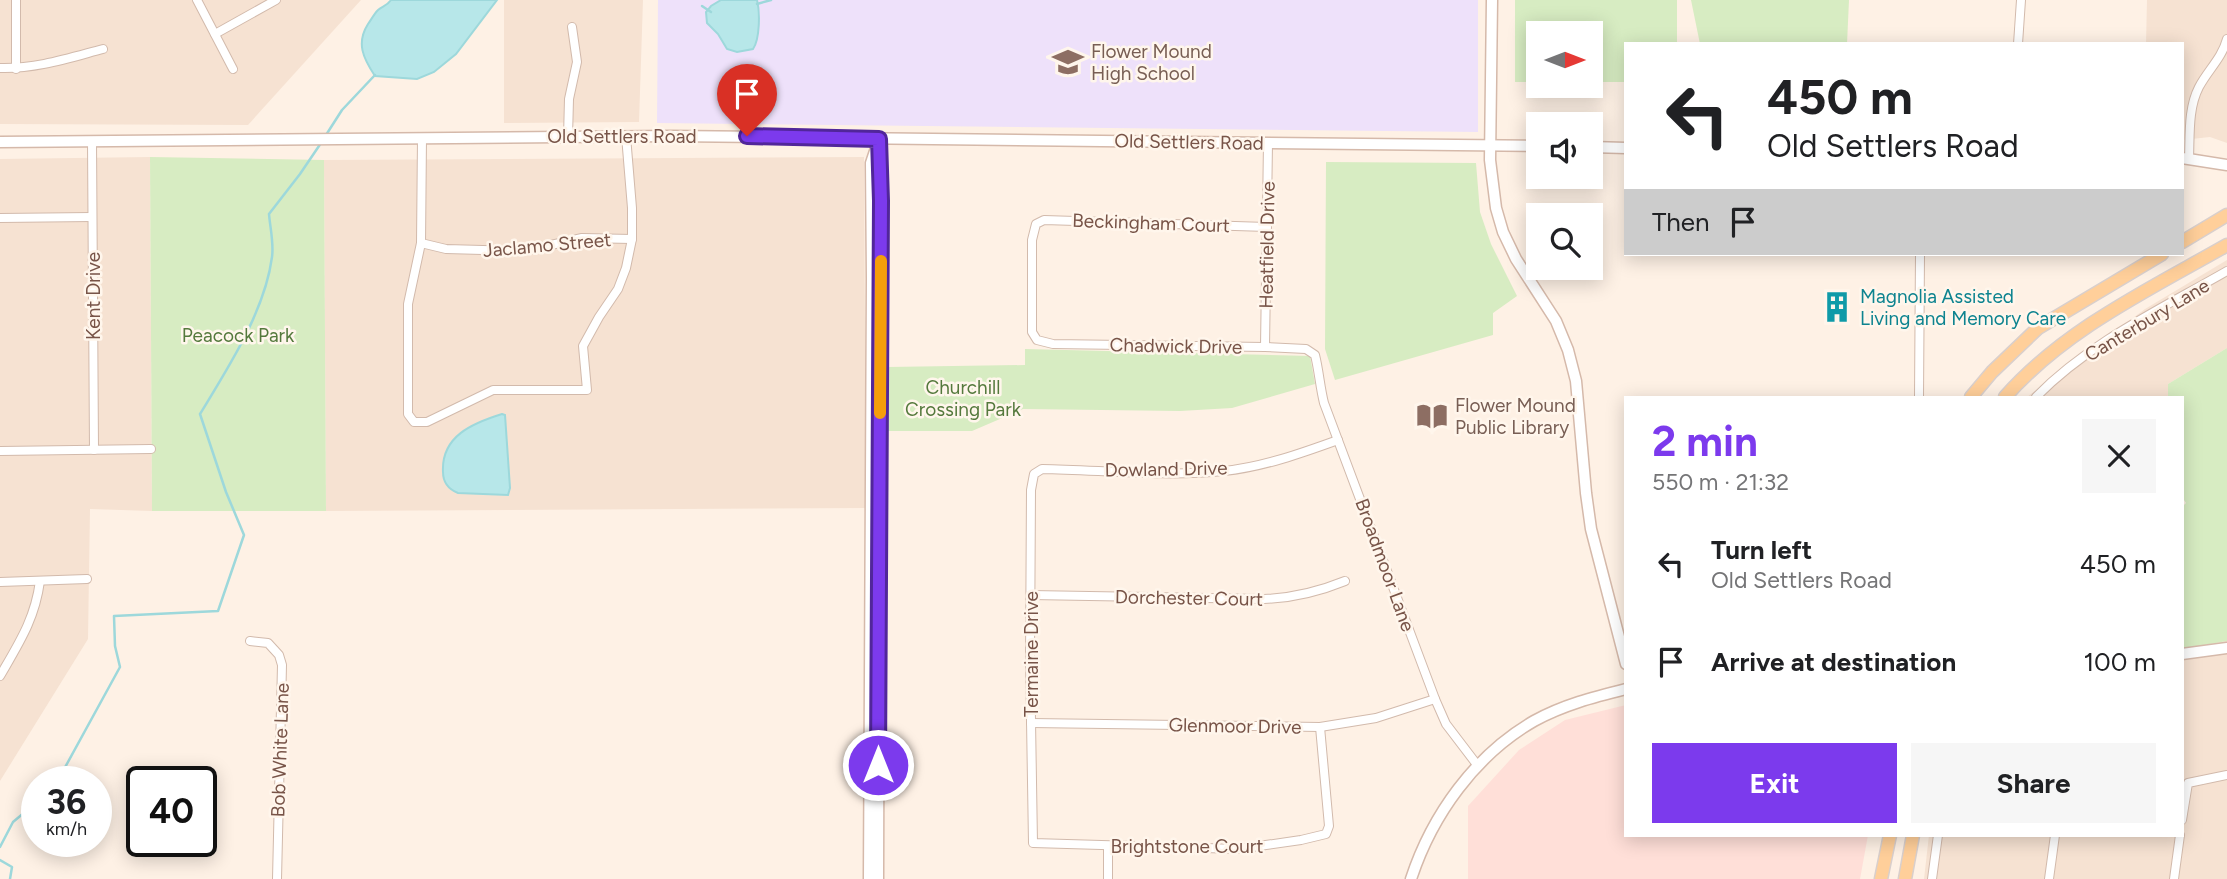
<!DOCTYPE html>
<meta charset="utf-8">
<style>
body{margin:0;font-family:Figtree,sans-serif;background:#f6f6f6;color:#202124;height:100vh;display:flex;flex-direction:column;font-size:26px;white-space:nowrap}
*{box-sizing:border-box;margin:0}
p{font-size:23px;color:#757577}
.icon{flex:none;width:38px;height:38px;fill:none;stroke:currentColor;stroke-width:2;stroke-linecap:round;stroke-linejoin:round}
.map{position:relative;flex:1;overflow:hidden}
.sheet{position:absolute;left:1624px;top:396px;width:560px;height:441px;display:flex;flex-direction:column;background:#fff;border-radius:0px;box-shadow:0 4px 18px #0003}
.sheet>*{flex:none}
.banner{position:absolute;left:1624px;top:42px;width:560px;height:214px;border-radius:0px;box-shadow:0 4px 18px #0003;background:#fff;color:#202124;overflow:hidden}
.needle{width:46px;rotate:90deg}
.buttons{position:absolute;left:1526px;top:21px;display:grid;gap:14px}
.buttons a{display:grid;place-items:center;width:77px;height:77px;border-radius:0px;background:#fff;box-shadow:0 4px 18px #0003;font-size:35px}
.speed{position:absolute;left:21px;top:766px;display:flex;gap:14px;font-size:35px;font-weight:700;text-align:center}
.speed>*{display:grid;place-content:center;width:91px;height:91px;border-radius:50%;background:#fff;box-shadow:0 4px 18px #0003;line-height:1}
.speed small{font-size:18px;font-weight:400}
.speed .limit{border:4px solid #111;border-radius:10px;background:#fff;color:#111}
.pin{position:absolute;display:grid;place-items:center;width:60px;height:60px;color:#fff;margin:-72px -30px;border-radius:50% 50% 50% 0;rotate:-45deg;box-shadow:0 0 7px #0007}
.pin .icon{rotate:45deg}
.me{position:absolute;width:77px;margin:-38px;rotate:0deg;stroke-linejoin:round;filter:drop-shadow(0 0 5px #0008)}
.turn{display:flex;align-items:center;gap:24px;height:147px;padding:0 28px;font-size:32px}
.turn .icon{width:91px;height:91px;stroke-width:2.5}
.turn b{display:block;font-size:49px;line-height:60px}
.then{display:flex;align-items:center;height:66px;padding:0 28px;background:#0003;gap:14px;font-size:26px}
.round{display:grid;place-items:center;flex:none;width:74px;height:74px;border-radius:0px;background:#f6f6f6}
.head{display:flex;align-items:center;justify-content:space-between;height:119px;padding:0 28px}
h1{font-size:42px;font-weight:700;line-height:52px;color:#7c3aed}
.primary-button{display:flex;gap:14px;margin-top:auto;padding:14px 28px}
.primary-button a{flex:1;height:80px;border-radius:0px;background:#7c3aed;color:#fff;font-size:28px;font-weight:700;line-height:80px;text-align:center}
.primary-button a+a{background:#f6f6f6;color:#202124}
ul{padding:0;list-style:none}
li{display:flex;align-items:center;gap:21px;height:98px;padding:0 28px}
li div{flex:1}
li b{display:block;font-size:26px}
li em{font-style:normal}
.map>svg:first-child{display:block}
</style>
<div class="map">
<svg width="2227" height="879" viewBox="0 0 2227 879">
<rect width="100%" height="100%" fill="#fef1e5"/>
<g fill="#f6e2d2">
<path d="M0,0H361L248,125L0,124Z"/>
<path d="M504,0H643L639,122L504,123Z"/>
<path d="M2147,0H2227V143L2210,137L2182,140V44H2146Z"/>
<path d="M150,157L152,511L90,509L88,639L0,781V159Z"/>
<path d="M864,157L866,508L326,511L324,160Z"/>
<path d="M2227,260V348L2168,384V397H2027L2145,309Z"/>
<path d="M2227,641V879H1924L1929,835H2182V649Z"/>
</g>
<path fill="#ffdfd8" d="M1626,705V835H1868L1860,879H1468V806L1519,750L1565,720Z"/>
<path fill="#eee1fa" d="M658,0H1478V132L657,123Z"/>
<g fill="#d7ecc2">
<path d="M1515,0H1677V44H1626V82H1591V33H1538V82H1515Z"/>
<path d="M1691,0H1849L1847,44H1700Z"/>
<path d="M150,157L324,160L326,511H152Z"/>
<path d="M1326,162L1476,163L1480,212L1491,244L1517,296L1493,313V335L1335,380L1325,349Z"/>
<path d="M2227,348V641L2182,649V507L2186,503L2182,497V397H2168V384Z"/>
<path d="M1025,349L1310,356L1315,384L1232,408L1180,411L1023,409L972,431H888V367L1025,365Z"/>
</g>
<g fill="#b7e7e9" stroke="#9dd8db" stroke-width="2">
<path d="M391,0H497L456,54L434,72L417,79L375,76C363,58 356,43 368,24C371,20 374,14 378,10C383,6 387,6 391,0Z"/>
<path d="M721,0H757C760,12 760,39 753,49L737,52L727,49L718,34L707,23L706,12L711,6Z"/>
<path d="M502,414L505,415L510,488L508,495L458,493C448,489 443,483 443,472C441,436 473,423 502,414Z"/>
</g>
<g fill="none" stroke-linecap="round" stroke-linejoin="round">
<g stroke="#9dd8db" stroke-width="2.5">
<path d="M757,4L771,0"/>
<path d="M702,6L711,12"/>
<path d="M326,135L342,110L375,75"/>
<path d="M57,782L120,667L115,646L114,616L218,611L244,535L226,492L200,414C228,368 265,311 272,257C274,243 270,227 269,214L300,174L321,143"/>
<path d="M0,847L13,822L37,802"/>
<path d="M0,860L12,867L10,879"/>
</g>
<defs>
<g id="street">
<path d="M16,0V69"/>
<path d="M197,0L233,69"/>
<path d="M215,34L276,0"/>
<path d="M2018,44L2021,0"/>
<path d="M0,68C36,69 69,58 103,49"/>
<path d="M568,137L569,99L577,62L572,27"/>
<path d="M422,138L421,243L408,304V414L414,422H427L493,390H587L583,346L599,317L618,289L626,268L632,239V208L626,136"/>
<path d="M92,141L94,450"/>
<path d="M2189,158C2190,135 2188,108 2199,87C2208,70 2222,58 2227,39"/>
<path d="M0,218L92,217"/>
<path d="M1267,227L1044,220L1036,224L1032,240V332L1037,340L1053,344L1265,347L1306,349L1315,355C1319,371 1320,387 1324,403L1435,699L1446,724L1478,766"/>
<path d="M421,243L446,249L524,251L582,238L632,239"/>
<path d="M1265,347L1268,143"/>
<path d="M1919,397L1920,254"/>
<path d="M2036,397C2090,342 2161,309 2227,271"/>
<path d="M0,451L151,449"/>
<path d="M0,582L87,579"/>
<path d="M1031,595L1264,599C1293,598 1318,592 1345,581"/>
<path d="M250,641L268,643L279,655L282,665L277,879"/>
<path d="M0,676C19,643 35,619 40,581"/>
<path d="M1031,723L1320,727L1376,718L1435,699"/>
<path d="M1320,727L1329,826L1326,834L1301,840L1238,849L1033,843L1030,659L1031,490L1034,474L1042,469C1101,470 1166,477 1224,471C1263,467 1302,453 1338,440"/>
<path d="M2182,820L2188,783L2227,775"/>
<path d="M1108,847V879"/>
<path d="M1932,879L1938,835"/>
<path d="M2049,879L2055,835"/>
<path d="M2174,879L2180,835"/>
</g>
<g id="secondary">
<path d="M1492,0L1490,160L1496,208L1503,232L1516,259L1556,321L1568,350L1576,381L1586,493L1591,529L1626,664"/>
<path d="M0,142L670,136L1538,146"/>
<path d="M1591,147L1626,148"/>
<path d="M2182,158L2227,165"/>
<path d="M2182,654L2227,648"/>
<path d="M869,879L872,278L871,163L879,139"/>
<path d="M878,879L880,145"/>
<path d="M1411,879C1432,815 1475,755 1534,721C1563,705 1594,697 1626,689"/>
</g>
<g id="primary">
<path d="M2182,242L2227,215"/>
<path d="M1971,397L1992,372L2038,328L2162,254"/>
<path d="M2005,397C2065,329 2150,289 2227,245"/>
<path d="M1881,879L1890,835"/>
<path d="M1905,879L1913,835"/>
</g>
</defs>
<use href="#street" stroke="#d2baac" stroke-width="10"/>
<use href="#secondary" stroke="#d5b9aa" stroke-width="13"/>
<use href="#primary" stroke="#d9cfcc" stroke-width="15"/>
<use href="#street" stroke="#fff" stroke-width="8"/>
<use href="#secondary" stroke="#fff" stroke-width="10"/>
<use href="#primary" stroke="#ffcf9a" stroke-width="12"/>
</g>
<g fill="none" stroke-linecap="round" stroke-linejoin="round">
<defs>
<path id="route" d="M747,136L879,139L881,201L878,765"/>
</defs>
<use href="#route" stroke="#51269a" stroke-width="18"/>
<use href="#route" stroke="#7c3aed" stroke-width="12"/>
<path stroke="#f59e0b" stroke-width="12" d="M880,413L881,261"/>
</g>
<defs>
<symbol id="school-bare" viewBox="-9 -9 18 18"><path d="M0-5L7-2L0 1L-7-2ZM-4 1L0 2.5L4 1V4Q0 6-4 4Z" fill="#8d6e63" stroke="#fff6ec" stroke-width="2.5" paint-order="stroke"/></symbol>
<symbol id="building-bare" viewBox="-9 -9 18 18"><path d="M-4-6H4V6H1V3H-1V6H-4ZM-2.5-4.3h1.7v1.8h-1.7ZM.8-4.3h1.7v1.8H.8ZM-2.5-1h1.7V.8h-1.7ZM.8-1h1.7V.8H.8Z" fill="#0f9aa8" stroke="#fff6ec" stroke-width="2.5" paint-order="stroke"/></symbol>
<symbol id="library-bare" viewBox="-9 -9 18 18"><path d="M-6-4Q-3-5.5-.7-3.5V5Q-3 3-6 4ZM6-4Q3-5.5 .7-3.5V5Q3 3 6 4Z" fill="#8d6e63" stroke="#fff6ec" stroke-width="2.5" paint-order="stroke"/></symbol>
</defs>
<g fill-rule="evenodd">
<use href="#school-bare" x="1046" y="40" width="44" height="44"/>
<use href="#building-bare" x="1815" y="285" width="44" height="44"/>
<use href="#library-bare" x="1410" y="394" width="44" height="44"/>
</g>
<g text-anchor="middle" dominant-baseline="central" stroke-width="5" stroke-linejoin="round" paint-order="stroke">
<g font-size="19" fill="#785e54" stroke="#fff6ec" text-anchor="start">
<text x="1091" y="51">Flower Mound<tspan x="1091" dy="22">High School</tspan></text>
<text x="1455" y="405">Flower Mound<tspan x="1455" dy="22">Public Library</tspan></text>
</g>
<g font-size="19" fill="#785448" stroke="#fff6ec">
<text x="622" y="136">Old Settlers Road</text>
<text transform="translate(1189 142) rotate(1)">Old Settlers Road</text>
<text transform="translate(1151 223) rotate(2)">Beckingham Court</text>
<text transform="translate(547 245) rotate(-5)">Jaclamo Street</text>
<text transform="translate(1267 245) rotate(-89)">Heatfield Drive</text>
<text transform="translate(93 296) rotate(-90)">Kent Drive</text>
<text transform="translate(2147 320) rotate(-31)">Canterbury Lane</text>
<text transform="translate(1176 346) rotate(1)">Chadwick Drive</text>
<text transform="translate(1166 469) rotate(-1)">Dowland Drive</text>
<text transform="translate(1385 565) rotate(70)">Broadmoor Lane</text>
<text transform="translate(1189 598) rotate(1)">Dorchester Court</text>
<text transform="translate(1031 654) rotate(-90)">Termaine Drive</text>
<text transform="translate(1235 726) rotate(1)">Glenmoor Drive</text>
<text transform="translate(280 750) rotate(-88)">Bob White Lane</text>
<text x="1187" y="846">Brightstone Court</text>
</g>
<g font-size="19" fill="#0d838f" stroke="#fff6ec" text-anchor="start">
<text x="1860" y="296">Magnolia Assisted<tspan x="1860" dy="22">Living and Memory Care</tspan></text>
</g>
<g font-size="19" fill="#54793c" stroke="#fff6ec">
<text x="238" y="335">Peacock Park</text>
<text x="963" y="387">Churchill<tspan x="963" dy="22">Crossing Park</tspan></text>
</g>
</g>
</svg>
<div class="buttons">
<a><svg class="needle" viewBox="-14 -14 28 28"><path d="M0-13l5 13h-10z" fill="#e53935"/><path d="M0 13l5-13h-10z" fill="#757577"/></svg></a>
<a><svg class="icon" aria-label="sound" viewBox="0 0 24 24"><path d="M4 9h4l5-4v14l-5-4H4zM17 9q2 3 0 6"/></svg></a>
<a><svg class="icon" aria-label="search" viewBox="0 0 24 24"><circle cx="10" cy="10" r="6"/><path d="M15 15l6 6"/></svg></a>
</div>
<div class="speed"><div>36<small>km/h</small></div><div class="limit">40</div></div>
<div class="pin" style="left:747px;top:136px;background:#d93025"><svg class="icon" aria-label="arrive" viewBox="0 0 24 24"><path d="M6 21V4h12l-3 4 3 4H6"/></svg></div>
<svg class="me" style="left:878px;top:765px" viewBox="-20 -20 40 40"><circle r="17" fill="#7c3aed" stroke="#fff" stroke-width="3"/><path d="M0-11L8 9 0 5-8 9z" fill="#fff"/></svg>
<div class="banner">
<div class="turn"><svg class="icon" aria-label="left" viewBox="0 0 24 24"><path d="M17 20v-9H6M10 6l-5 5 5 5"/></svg><div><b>450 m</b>Old Settlers Road</div></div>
<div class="then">Then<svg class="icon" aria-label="arrive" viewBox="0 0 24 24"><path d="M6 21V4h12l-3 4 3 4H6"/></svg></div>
</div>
<section class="sheet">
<div class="head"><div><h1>2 min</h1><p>550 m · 21:32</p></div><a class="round"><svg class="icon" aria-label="close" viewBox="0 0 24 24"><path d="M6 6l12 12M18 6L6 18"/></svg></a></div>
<ul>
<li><svg class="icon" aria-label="left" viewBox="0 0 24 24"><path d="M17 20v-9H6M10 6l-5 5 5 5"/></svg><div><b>Turn left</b><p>Old Settlers Road</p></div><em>450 m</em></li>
<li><svg class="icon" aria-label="arrive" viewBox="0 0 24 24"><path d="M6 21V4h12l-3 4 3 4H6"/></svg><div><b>Arrive at destination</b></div><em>100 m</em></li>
</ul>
<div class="primary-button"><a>Exit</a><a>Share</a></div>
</section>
</div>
